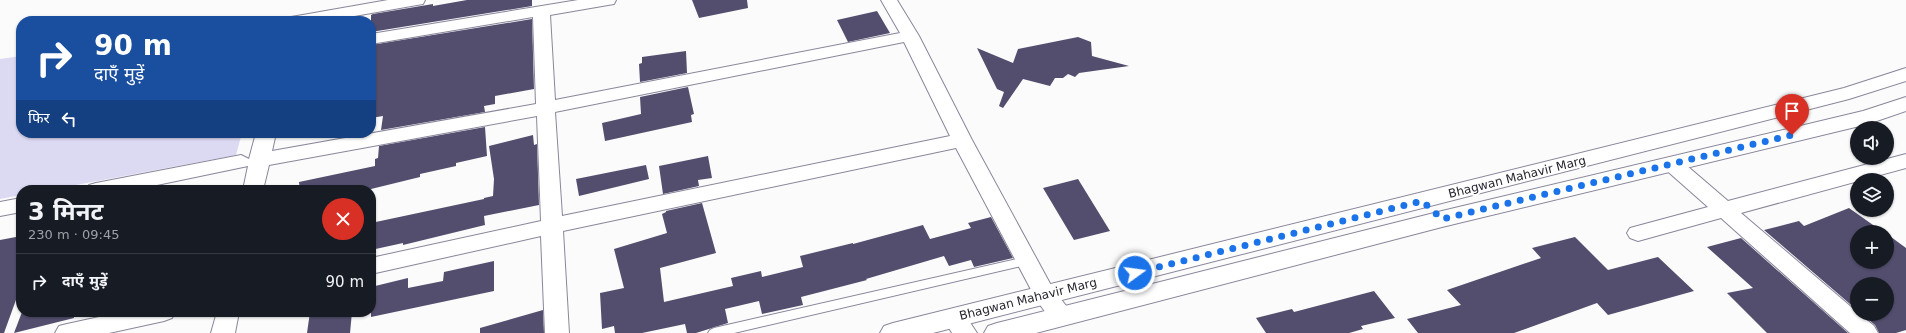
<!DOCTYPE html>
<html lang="hi">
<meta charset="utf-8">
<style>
body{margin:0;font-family:"DejaVu Sans","Noto Sans Devanagari",sans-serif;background:#20242c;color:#f1f3f6;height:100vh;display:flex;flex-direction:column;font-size:15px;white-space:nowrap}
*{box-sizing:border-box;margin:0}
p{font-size:13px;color:#9ea1a6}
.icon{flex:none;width:22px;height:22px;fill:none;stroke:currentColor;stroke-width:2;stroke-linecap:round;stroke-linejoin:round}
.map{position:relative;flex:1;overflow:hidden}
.sheet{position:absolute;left:16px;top:185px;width:360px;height:132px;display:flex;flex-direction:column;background:#171b24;border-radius:16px;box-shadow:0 1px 3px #0004}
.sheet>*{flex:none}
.guide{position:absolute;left:16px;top:16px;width:360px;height:122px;border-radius:16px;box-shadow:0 1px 3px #0004;background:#1a4fa0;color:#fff;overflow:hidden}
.buttons{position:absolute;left:1850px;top:121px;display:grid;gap:8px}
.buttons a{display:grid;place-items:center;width:44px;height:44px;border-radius:50%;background:#171b24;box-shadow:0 1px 3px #0004;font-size:20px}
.pin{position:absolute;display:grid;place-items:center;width:34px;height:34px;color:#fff;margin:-41px -17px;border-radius:50% 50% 50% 0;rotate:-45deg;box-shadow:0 0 4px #0007}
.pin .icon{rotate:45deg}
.me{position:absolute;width:44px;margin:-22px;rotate:76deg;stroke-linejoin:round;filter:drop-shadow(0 0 3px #0008)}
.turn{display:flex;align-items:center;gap:14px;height:84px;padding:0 12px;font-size:18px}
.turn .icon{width:52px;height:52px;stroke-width:2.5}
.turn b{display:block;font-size:28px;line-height:34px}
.then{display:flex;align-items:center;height:38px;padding:0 12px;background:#0003;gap:8px;font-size:15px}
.round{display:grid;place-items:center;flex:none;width:42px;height:42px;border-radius:21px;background:#20242c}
.summary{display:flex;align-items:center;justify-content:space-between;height:68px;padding:0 12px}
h1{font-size:24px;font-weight:700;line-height:30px}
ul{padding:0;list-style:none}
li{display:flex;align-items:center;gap:12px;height:56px;padding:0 12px;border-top:1px solid #363941}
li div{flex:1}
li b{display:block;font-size:15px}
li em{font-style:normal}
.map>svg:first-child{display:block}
</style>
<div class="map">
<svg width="1906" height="333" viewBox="0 0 1906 333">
<rect width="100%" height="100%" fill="#fbfbfb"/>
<path fill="#dcd9f3" d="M21,56V133H242L236,155L49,190H21V195L0,199V59Z"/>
<g fill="#534e6e">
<path d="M467,0H532V6L371,32V15L373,14L433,4V6Z"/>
<path d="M692,0H747L748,8L699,18Z"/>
<path d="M877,11L890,33L848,42L837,20Z"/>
<path d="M532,19L534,89L495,96V104L484,106L485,112L381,130L383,116L371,118V45Z"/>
<path d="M1078,37L1091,42L1092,56L1129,66L1079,73L1075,77L1068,74L1063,78H1055L1050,86L1023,79L1003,108L999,106L1004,92L997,89L977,48L1013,63L1018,49Z"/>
<path d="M686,51L687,73L640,82L639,64L642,63V57Z"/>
<path d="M688,87L694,114L691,115L692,122L605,141L602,123L641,114L640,97Z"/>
<path d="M485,127L487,156L456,163V166L420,174V177L367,190H300L299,182L375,166V159L378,158L379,146Z"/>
<path d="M533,135L534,145L537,144L539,205L484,216L485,225L403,245V243L371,250V223L484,199V198L493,196L494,179L489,146Z"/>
<path d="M708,156L712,178L698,180L699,186L663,194L659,166Z"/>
<path d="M646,165L649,179L579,196L576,179Z"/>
<path d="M1078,179L1110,231L1074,240L1043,188Z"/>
<path d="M702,203L716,253L660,268L664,302L733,286L731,278L761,271L762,277L803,267L800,256L853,243V244L923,225L930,239L971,228L968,223L991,217L1013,258L974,267L971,260L949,266L944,256L866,279L867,280L801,297L803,305L762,314L759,301L725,309L728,323L696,333H687L685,324L642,333H615L614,326L602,329L600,293L624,288L614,249L667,233L662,214L666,212V211Z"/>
<path d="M1849,208L1883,232H1857V262H1887V234L1906,248V330L1896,333H1879L1875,325L1862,314H1887V284H1857V310L1764,230L1799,221L1804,226Z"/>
<path d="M21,236V286L4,333H0V240Z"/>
<path d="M1575,237L1608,270L1658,257L1694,291L1608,315L1597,303L1514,333H1418L1407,319L1461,305L1447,290L1541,258L1532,248Z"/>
<path d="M1741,238L1848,333H1767L1727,293L1753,288L1707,247Z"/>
<path d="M494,261V291L371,317V287L408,278V288L443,281L444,272Z"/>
<path d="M1374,291L1395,318L1361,326L1363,329L1349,333H1266L1256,318L1292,309L1294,312Z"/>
<path d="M543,310L544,333H480V328Z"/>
<path d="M22,312H73L74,318L14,333Z"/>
<path d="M310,312H352L350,333H307Z"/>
</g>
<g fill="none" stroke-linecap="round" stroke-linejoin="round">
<defs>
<path id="service" d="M1026,257L1030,258L1031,261L1030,264L734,333H708L710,330L714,328Z"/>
<g id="minor">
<path d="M388,0H425L423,4L417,5L326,21H288L291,17L297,16Z"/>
<path d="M578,0H616L614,4L608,5L550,15L555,100L900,33L881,0H897L919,36L972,140L1053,289L1074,316L1070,322C1053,328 1047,313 1037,301L956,148L563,231L569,333H545L541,236L371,274V258L541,221L537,116L269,165L263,190H243L248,166L133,190H86L89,185L96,183L241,155L249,159L256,133H276L272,151L536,104L533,17L371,44V34ZM904,42L950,136L562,216L555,112Z"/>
<path d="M1906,154V168L1741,213L1857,312V314H1860L1874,326L1878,333H1850L1721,218L1638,241L1630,238L1627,233L1630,228L1708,207L1665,169L1662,164L1665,159L1672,157L1679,159L1728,201Z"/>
<path d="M21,198V212L0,216V202Z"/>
<path d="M955,309L963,312L977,333H952L943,318L947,312Z"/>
<path d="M122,312H175L172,318L164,321L109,333H55L59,326L67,324Z"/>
<path d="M217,312H239L235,333H211Z"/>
</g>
<g id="tertiary">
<path d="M1906,68V81L1849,99L933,333H880L884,326L893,323L1844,88Z"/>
<path d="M1906,97V111L1868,124L1442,227L1036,333H984L988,326L997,323L1442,211L1863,111Z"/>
</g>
</defs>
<use href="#service" stroke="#89869b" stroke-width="2"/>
<use href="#minor" stroke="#89869b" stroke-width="2"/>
<use href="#tertiary" stroke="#89869b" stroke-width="2"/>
<use href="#service" fill="#fff" fill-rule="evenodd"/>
<use href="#minor" fill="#fff" fill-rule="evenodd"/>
<use href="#tertiary" fill="#fff" fill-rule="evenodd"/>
</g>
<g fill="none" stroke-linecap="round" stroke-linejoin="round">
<path stroke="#1a73e8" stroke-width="7" stroke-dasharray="0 12.6" d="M1135,273L1422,201L1442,219L1792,135"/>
</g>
<g text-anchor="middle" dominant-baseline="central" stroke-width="4" stroke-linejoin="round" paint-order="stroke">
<g font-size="12" fill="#25242d" stroke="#fff">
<text transform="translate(1517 177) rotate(-14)">Bhagwan Mahavir Marg</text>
<text transform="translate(1028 299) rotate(-14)">Bhagwan Mahavir Marg</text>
</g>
</g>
</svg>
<div class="buttons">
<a><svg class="icon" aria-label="sound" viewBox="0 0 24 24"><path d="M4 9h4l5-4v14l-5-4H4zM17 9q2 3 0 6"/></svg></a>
<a><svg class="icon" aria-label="layers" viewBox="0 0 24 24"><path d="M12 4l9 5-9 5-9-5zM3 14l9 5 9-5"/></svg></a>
<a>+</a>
<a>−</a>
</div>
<div class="pin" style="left:1792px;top:135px;background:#d93025"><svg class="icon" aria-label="arrive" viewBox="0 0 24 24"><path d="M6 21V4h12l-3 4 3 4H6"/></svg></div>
<svg class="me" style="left:1135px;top:273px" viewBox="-20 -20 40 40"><circle r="17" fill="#1a73e8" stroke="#fff" stroke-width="3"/><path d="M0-11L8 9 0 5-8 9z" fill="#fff"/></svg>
<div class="guide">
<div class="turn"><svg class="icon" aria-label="right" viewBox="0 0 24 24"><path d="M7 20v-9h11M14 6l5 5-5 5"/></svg><div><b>90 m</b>दाएँ मुड़ें</div></div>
<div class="then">फिर<svg class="icon" aria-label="left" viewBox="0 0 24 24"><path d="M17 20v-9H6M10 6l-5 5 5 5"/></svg></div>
</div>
<section class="sheet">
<div class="summary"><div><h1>3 मिनट</h1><p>230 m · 09:45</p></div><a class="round" style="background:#d93025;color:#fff"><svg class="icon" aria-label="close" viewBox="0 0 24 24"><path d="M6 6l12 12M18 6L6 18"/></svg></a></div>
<ul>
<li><svg class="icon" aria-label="right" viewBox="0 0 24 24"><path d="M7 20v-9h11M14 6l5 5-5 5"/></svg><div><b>दाएँ मुड़ें</b></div><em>90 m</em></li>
</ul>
</section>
</div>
